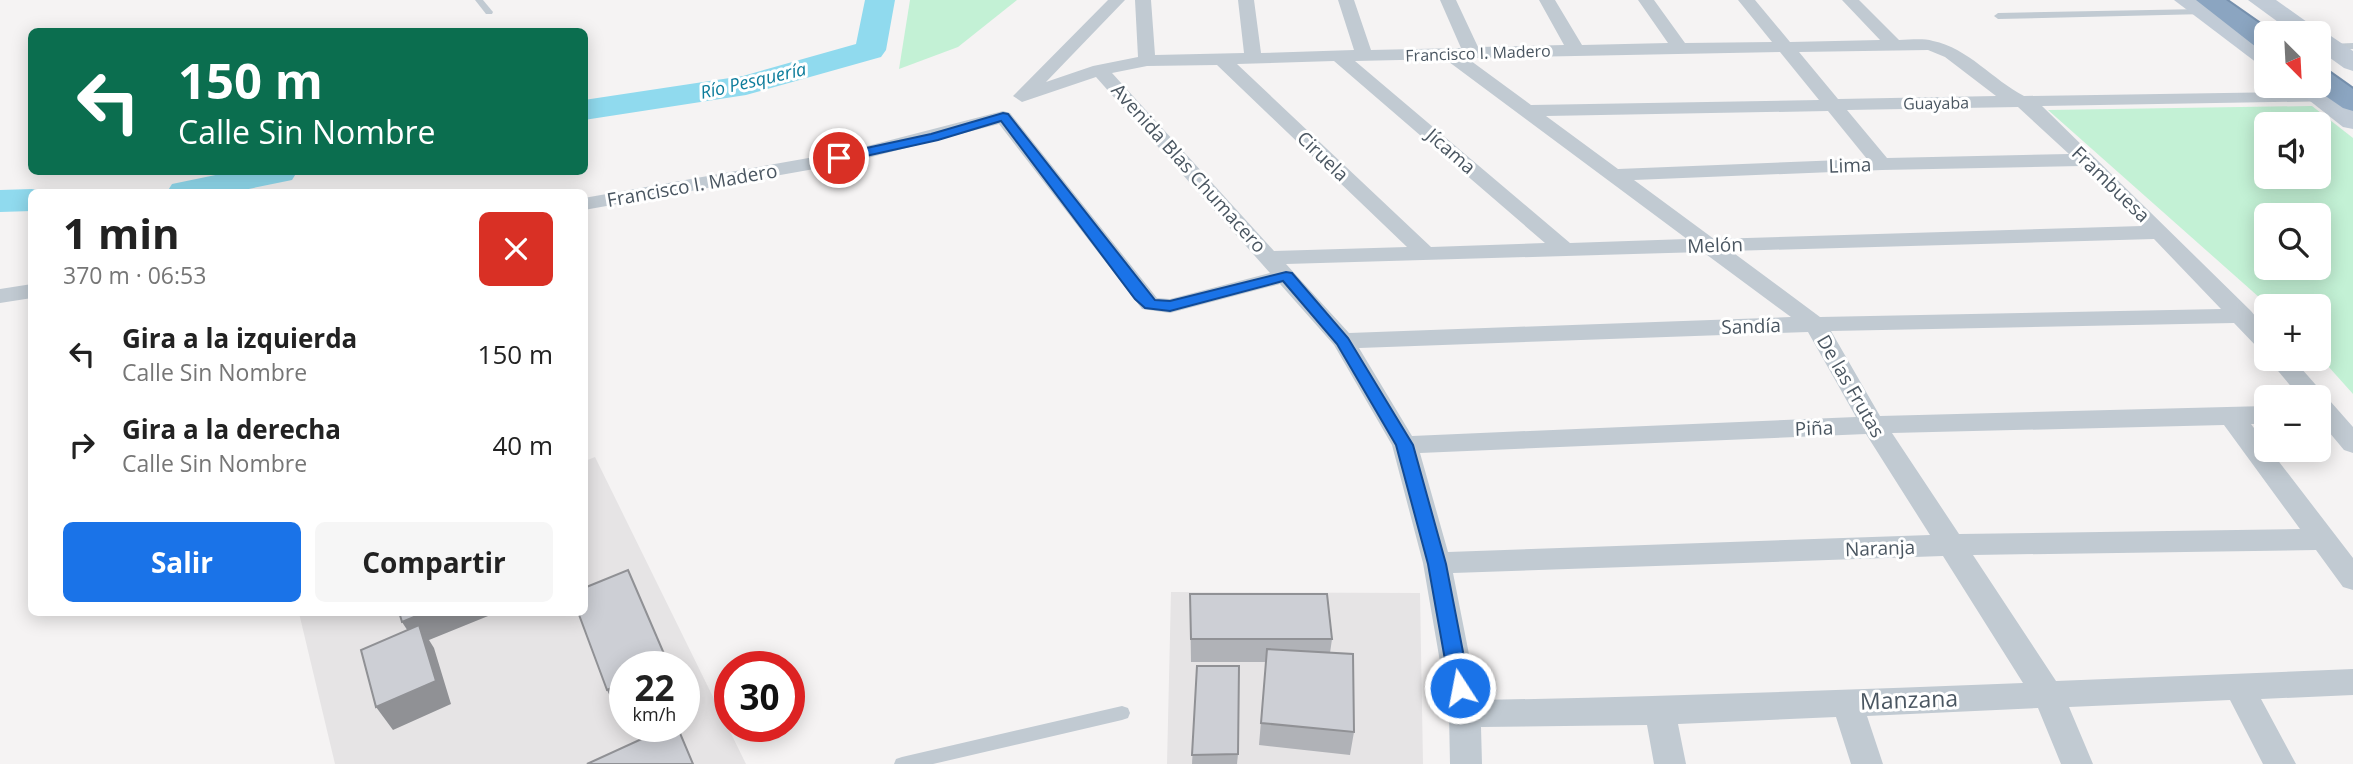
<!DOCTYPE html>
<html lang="es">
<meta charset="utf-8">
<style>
body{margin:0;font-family:"Open Sans",sans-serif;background:#f6f6f6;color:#222;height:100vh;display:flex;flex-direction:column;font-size:26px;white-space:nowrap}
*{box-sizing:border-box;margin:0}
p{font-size:23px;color:#767676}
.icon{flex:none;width:38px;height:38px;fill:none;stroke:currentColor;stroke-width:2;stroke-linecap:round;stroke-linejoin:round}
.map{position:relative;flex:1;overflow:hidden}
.drawer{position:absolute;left:28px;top:189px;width:560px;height:427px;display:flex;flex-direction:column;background:#fff;border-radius:10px;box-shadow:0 4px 18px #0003}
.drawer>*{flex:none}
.top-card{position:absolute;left:28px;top:28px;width:560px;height:147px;border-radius:10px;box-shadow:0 4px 18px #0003;background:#0b6e4f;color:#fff;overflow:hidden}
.needle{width:46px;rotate:156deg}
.controls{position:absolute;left:2254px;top:21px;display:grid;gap:14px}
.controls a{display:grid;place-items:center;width:77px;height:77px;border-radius:10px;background:#fff;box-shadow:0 4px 18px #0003;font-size:35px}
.speed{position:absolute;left:609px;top:651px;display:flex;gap:14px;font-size:35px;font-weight:700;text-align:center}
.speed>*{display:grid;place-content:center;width:91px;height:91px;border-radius:50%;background:#fff;box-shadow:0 4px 18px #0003;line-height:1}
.speed small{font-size:18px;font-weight:400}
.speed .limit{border:10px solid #d22;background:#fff;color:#111}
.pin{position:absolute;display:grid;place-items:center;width:60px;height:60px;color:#fff;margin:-30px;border:4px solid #fff;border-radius:50%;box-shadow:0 2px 7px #0007}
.me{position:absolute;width:77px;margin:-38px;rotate:349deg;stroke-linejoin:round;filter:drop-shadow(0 0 5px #0008)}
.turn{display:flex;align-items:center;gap:24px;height:147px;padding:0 35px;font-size:32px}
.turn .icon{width:91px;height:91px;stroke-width:2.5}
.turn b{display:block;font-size:49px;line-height:60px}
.round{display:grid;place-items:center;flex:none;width:74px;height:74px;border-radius:10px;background:#f6f6f6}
.summary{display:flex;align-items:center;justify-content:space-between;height:119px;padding:0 35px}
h1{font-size:42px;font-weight:700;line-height:52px}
.action{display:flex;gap:14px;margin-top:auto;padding:14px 35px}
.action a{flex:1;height:80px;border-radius:10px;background:#1a73e8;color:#fff;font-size:28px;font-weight:700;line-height:80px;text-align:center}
.action a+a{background:#f6f6f6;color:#222}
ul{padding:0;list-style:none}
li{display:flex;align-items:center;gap:21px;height:91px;padding:0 35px}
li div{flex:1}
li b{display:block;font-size:26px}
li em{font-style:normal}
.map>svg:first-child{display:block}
</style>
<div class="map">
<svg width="2353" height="764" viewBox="0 0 2353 764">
<rect width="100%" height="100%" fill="#f5f3f3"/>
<g fill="#e6e4e5" fill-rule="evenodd">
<path d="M595,457L746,764H335L299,613L584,612L585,461ZM625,667H684V726H625Z"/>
<path d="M1171,592L1420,593L1423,764H1167Z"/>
</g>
<g fill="#c3f1d5" fill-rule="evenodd">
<path d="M910,0H1017L958,47L899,69Z"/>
<path d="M2312,106L2353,138V394L2319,356V306H2269L2048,110ZM2266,124H2319V177H2266ZM2266,215H2319V268H2266Z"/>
</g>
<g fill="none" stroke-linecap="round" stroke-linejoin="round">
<g fill="#90daee" fill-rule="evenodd">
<path d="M865,0H895L886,50L881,57L746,95L584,120V100L743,76L856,44Z"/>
<path d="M230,172H297L292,180L234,192H167L172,184Z"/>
<path d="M32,189L45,192H32V211L0,212V190Z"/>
</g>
<defs>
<g id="highway">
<path d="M2196,0H2226L2273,33H2266V49L2256,47Z"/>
<path d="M2319,69L2329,72L2353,89V111L2343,108L2311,86H2319Z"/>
</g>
</defs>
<use href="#highway" stroke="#7690ad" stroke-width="4"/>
<g fill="#c1cad2" fill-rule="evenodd">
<path d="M475,0H483L493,12L492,14H486Z"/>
<path d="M2202,9L2205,10V14L1998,19L1994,16L1998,13Z"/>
<path d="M2353,43V49L2330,50L2326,47L2330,44Z"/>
<path d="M1122,706L1128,708L1130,713L1128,718L1122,720L933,764H894L896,759L902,757Z"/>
</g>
<g fill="#c1cad2" fill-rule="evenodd">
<path d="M1108,0H1125L1046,82L1093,66L1138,57L1135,0H1151L1155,55L1244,53L1238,0H1254L1261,53L1354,50L1338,0H1354L1371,50L1461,48L1440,0H1456L1478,47L1564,45L1539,0H1555L1582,45L1668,43L1638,0H1654L1685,43L1772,42L1738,0H1755L1790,42L1880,40L1842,0H1859L1899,40C1910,40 1922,38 1933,41C1968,48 1993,80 2024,96L2345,91L2347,95L2345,99L2338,101L2042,106L2251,311L2266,329V351L2258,348L2234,323L1831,331L1880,416L2266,406V424H2251L2266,444V450H2270L2353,558V590L2343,587L2316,550L1973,555L2056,681L2353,669V695L2261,699L2296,764H2263L2230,700L2069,707L2093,764H2061L2038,708L1867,716L1883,764H1851L1836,717L1678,724L1686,764H1654L1647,725L1481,727L1482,764H1450L1449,714L1423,563L1392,445L1334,345L1280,284L1170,313L1142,309L999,124L848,163L584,210V198L848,151L1003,111L1010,113L1157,298L1170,299L1270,273L1096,77L1022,102L1013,96ZM1928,50L1945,57L1996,96L1838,99L1799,52ZM1780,52L1819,100L1531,105L1467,58ZM1445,59L1687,239L1570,243L1355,61ZM1334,61L1545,243L1431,247L1237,64ZM1217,65L1407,247L1274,251L1112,73L1147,66ZM2018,107L2069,154L1887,158L1847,110ZM1828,111L1867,159L1618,169L1546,116ZM2081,166L2142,226L1714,239L1634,180L1882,170ZM2154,239L2221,309L1820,317L1731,251ZM1703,252L1791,317L1349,333L1286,264ZM1808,332L1856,417L1412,436L1359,348ZM2224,425L2300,529L1959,534L1892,433ZM1866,434L1930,535L1448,552L1420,453ZM1943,556L2023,683C1842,690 1661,697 1478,700L1453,573Z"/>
<path d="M32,284V298L0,303V289Z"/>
<path d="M2268,359H2293L2353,427V453L2344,450L2319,420V397H2300Z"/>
</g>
<g fill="#c1cbd6" fill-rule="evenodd">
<path d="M2174,0H2201L2266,46V65L2257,63Z"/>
<path d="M2248,0H2276L2321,32L2328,34L2353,51V71L2344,68L2319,50V33H2293Z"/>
<path d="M2319,84L2353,108V129L2343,127L2291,86Z"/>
</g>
<use href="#highway" fill="#8ba5c1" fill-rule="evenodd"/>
</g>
<g fill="#b0b2b7">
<path d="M1190,594L1332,639L1330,653L1354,732L1350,755L1259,745L1266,662H1191Z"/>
<path d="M1197,666L1238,754L1237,764H1192Z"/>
</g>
<g fill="#909195">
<path d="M628,570L670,667H659Z"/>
<path d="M426,612H498L429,640L434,648L451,704L393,730L376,707L417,645L402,622Z"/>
<path d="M625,682V710L618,713L607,690Z"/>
</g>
<g fill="#cdcfd5" stroke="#909195" stroke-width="2">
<path d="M628,570L668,663L659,667H625V682L607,690L578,612H584V588Z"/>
<path d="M1190,594H1327L1332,639H1191Z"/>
<path d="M399,612H426L402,622Z"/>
<path d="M419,625L436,681L376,707L361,650Z"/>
<path d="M1267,649L1353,654L1354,732L1261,723Z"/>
<path d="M1197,666H1239L1238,754L1192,755Z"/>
<path d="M670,726H677L693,764H587Z"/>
</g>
<path fill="#1a73e8" stroke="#114b97" stroke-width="2" d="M1003,113L1008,114L1155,300L1170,301L1286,272L1292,273L1348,338L1413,445L1446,564L1470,688L1467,694L1460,697L1453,694L1450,688L1428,564L1396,445L1337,344L1283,281L1170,311L1145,308L1135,299L1001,121L938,140L839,162L832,158L839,154L931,134Z"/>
<g text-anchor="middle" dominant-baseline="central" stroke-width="6" stroke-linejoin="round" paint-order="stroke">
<g font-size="16" fill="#4a5661" stroke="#fff">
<text transform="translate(1478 53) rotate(-2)">Francisco I. Madero</text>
<text transform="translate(1936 103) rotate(-1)">Guayaba</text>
</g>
<g font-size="18" font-style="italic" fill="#0c7c9b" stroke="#fff">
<text transform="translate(753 80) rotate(-13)">Río Pesquería</text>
</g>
<g font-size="19" fill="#4a5661" stroke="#fff">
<text transform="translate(1451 151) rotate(41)">Jícama</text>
<text transform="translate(1323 156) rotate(44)">Ciruela</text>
<text transform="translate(1850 165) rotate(-2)">Lima</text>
<text transform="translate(1189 168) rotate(48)">Avenida Blas Chumacero</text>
<text transform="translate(2111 184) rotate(44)">Frambuesa</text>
<text transform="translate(692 185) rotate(-10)">Francisco I. Madero</text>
<text transform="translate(1715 245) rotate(-2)">Melón</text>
<text transform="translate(1751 326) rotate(-2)">Sandía</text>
<text transform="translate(1851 386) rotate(60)">De las Frutas</text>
<text transform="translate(1814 428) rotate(-2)">Piña</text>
<text transform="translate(1880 548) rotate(-2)">Naranja</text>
</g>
<g font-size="23" fill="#4a5661" stroke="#fff">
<text transform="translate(1909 699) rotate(-2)">Manzana</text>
</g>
</g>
</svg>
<div class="controls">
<a><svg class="needle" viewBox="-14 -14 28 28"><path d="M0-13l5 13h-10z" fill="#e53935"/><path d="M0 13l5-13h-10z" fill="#767676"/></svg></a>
<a><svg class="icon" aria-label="sound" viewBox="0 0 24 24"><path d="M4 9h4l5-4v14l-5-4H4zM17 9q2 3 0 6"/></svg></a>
<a><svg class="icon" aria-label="search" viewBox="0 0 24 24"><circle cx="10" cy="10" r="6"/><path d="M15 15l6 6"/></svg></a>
<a>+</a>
<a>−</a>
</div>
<div class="speed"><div>22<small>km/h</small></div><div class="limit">30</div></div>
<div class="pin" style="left:839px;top:158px;background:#d93025"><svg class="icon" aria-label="arrive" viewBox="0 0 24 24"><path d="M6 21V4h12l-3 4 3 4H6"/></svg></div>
<svg class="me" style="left:1460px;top:688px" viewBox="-20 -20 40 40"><circle r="17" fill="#1a73e8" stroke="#fff" stroke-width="3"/><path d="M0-11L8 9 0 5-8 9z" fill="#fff"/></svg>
<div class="top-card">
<div class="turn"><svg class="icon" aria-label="left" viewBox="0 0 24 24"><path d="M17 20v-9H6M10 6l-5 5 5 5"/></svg><div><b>150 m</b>Calle Sin Nombre</div></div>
</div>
<section class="drawer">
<div class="summary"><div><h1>1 min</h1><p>370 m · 06:53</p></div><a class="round" style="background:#d93025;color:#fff"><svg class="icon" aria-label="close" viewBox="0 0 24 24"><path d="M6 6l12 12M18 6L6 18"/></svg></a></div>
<ul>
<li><svg class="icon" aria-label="left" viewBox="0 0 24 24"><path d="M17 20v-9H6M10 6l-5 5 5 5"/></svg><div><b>Gira a la izquierda</b><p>Calle Sin Nombre</p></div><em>150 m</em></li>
<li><svg class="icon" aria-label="right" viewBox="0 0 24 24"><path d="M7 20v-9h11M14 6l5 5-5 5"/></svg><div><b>Gira a la derecha</b><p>Calle Sin Nombre</p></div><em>40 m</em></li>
</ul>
<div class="action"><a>Salir</a><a>Compartir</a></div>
</section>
</div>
